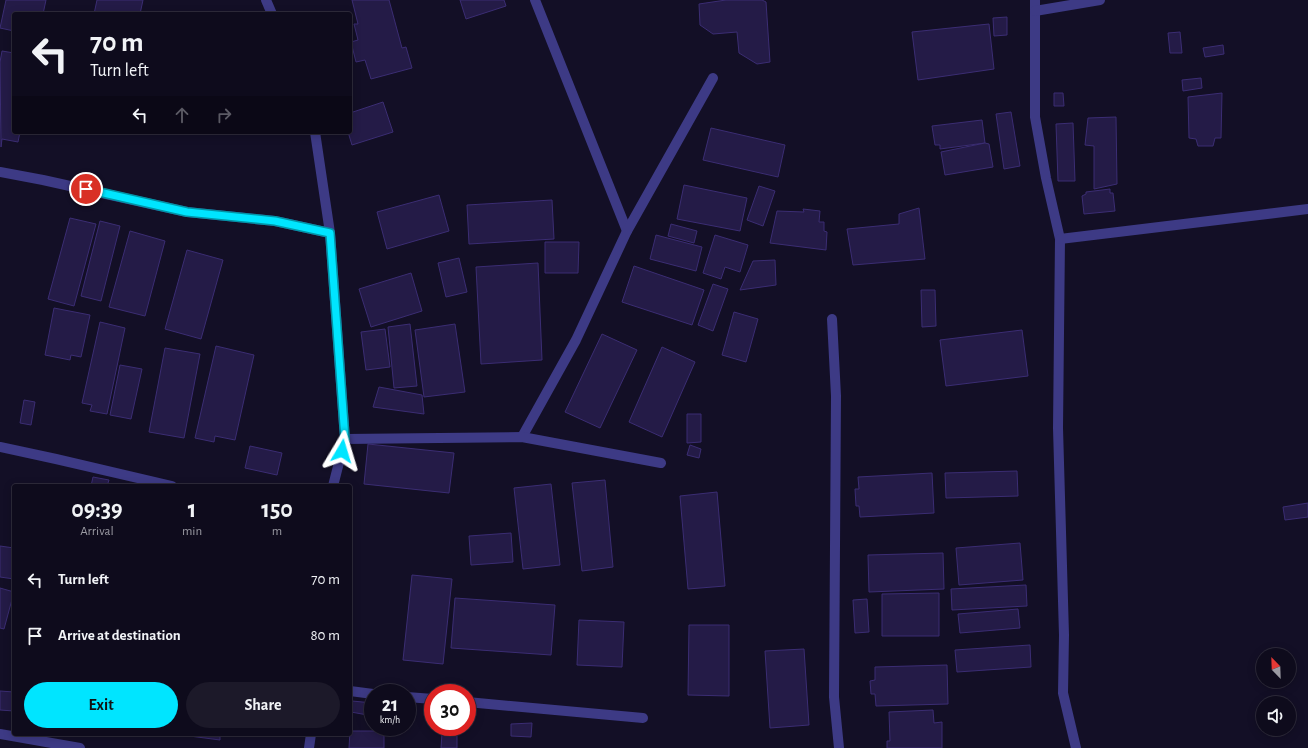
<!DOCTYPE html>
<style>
body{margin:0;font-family:"Alegreya Sans",sans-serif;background:#1c1929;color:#f1f3f6;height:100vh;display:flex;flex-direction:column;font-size:15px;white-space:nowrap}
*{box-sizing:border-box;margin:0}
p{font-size:13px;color:#9b9ba3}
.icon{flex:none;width:22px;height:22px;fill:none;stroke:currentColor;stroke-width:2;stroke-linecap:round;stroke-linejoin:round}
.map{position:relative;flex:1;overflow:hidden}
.panel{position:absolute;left:12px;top:484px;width:340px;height:252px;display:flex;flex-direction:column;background:#0e0b1c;border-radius:4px;box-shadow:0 2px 10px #0003,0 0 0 1px #2e2b3b}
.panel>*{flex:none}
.banner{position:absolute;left:12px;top:12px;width:340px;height:122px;border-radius:4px;box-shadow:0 2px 10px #0003,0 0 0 1px #2e2b3b;background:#0e0b1c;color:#f1f3f6;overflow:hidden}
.needle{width:26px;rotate:337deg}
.buttons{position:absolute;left:1256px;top:648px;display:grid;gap:8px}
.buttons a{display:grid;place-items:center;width:40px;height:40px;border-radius:50%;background:#0e0b1c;box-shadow:0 2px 10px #0003,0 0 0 1px #2e2b3b;font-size:20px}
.speed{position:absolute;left:364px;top:684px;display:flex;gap:8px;font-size:20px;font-weight:700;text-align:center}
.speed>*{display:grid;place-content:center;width:52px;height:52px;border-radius:50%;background:#0e0b1c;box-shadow:0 2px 10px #0003,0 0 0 1px #2e2b3b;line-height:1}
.speed small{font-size:10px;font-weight:400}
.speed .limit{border:6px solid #d22;background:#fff;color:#111}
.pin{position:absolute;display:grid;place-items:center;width:34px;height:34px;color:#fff;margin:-17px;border:2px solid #fff;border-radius:50%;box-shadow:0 1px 4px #0007}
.me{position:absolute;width:44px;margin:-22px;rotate:7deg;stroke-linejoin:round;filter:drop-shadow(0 0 3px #0008)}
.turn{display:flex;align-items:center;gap:14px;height:84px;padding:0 12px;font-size:18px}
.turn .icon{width:52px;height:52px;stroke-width:2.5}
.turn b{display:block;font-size:28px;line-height:34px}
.lanes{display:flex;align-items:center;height:38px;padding:0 12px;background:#0003;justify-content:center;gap:20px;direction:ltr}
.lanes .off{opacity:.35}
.eta{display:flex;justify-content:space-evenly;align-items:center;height:68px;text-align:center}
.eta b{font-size:24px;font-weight:700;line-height:28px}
.cta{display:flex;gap:8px;margin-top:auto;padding:8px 12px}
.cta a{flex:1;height:46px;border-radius:24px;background:#00e5ff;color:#111;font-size:16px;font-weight:700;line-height:46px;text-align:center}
.cta a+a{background:#1c1929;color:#f1f3f6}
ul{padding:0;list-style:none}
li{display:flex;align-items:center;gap:12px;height:56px;padding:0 12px}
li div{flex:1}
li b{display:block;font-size:15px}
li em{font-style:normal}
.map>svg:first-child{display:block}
</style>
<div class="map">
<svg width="1308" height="748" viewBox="0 0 1308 748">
<rect width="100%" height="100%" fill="#130f26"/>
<g fill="#241b47" stroke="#3b2d73">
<path d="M6,0H46L43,14H14V31L0,28Z"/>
<path d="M97,0H143L140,14H94Z"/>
<path d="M352,0H389L402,48L406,47L412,68L371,79L365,60L356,62L351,42L358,40L354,24H358Z"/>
<path d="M460,0H504L506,6L466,19Z"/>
<path d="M726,0H762L766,2L770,62L757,64L739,53L737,32L713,34L700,25L699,4Z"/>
<path d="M1007,17V35L994,36L993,18Z"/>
<path d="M989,24L994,69L918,80L912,32Z"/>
<path d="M1180,32L1182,53H1170L1168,33Z"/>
<path d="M1223,45L1224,54L1205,57L1203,48Z"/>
<path d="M2,51L14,53V132H20L18,142L2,139L1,147L0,62Z"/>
<path d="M1201,78L1202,88L1183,91L1182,80Z"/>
<path d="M1054,93H1063L1064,106H1054Z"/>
<path d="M1222,93L1221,138H1215L1213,146H1198L1196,139L1189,138L1188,97Z"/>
<path d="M383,102L393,132L352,145L348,132H350V113Z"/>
<path d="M1011,112L1020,166L1004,169L996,114Z"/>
<path d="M1116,117L1117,184L1094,189V146L1085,145L1088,118Z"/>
<path d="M982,120L985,143L940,149V145H935L932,126Z"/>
<path d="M1073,123L1075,181H1058L1056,124Z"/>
<path d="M711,128L785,145L778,177L703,160Z"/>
<path d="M985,143L989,144L993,167L945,175L941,152Z"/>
<path d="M684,185L747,198L740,231L677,219Z"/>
<path d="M759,186L775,191L763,226L747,220Z"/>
<path d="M1110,189V193H1113L1115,211L1084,214L1082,196L1086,194V192Z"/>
<path d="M439,195L449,231L387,249L377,212Z"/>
<path d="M552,200L554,239L469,244L467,205Z"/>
<path d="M919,208L925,259L853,265L847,229L899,224V214Z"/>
<path d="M803,209L820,211L819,222H824V231L827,232L826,250L770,243L777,211L804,212Z"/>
<path d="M70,218L96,224L74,306L48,299Z"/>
<path d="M100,221L120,226L101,301L81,296Z"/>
<path d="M671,224L697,231L694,243L668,236Z"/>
<path d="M130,231L165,241L145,316L109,307Z"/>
<path d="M656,235L702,247L696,271L650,259Z"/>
<path d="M715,235L748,245L740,272L725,267L721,279L703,273Z"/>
<path d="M545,242H579L578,273H545Z"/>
<path d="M187,250L223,260L201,339L165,329Z"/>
<path d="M459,258L467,292L446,297L438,263Z"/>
<path d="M775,260L776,285L740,290L753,261Z"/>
<path d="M538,263L542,360L481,364L476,267Z"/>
<path d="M634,266L704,290L692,325L622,302Z"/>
<path d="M411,273L422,311L371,327L359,289Z"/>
<path d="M713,284L728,289L713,331L698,325Z"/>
<path d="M921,290H935L936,326L922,327Z"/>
<path d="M54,308L90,315L81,357L71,355L70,360L45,355Z"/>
<path d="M734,312L758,319L746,362L722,355Z"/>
<path d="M100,322L125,328L107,414L90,411L92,405L82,403Z"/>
<path d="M410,324L417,386L394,388L388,327Z"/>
<path d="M455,324L465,392L424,397L415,330Z"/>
<path d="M385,329L390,367L366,370L361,332Z"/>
<path d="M1022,330L1028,376L946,386L940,340Z"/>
<path d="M602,334L637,350L600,428L565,412Z"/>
<path d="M216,346L254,355L235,440L215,436L214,442L195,438Z"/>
<path d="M662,347L695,362L662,437L629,422Z"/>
<path d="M165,348L200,354L184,438L149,432Z"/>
<path d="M120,365L142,369L131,419L110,415Z"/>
<path d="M379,387L422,395L424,414L373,407Z"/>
<path d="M24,400L35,402L31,425L20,423Z"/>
<path d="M687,414H701V442L687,443Z"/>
<path d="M368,444L454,453L449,493L364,484Z"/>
<path d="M690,445L701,449L699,458L687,455Z"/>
<path d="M250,446L282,453L277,475L245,468Z"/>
<path d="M1017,471L1018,496L946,498L945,473Z"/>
<path d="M932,473L934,513L860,517L859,506H856L855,489H859L858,477Z"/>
<path d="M93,477L109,480L107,486H91Z"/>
<path d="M605,480L613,567L582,571L572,483Z"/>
<path d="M551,484L560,565L523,569L514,488Z"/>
<path d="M717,492L725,586L688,589L680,496Z"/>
<path d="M1308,503V517L1285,520L1283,507Z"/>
<path d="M511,533L513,562L471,565L469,536Z"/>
<path d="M1020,543L1023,580L959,585L956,548Z"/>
<path d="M0,546L14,548V579L0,577Z"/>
<path d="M943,553L944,589L869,592L868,555Z"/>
<path d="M412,575L452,579L443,664L403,660Z"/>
<path d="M1026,585L1027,606L952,610L951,589Z"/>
<path d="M0,588L14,592L4,629L0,628Z"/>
<path d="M939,593V636H882V594Z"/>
<path d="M455,598L555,605L551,655L451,648Z"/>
<path d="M867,599L869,632L855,633L853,600Z"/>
<path d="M1018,609L1020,628L960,633L958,614Z"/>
<path d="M579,620L624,622L622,667L577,665Z"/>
<path d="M689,625H729V696L688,695Z"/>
<path d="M1030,645L1031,667L957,672L955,650Z"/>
<path d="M804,649L809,725L770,728L765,651Z"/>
<path d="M947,665L948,704L876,706L875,694H871L870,681L875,680V667Z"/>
<path d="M0,691L14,692V711L0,710Z"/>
<path d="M352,701L373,703V716L351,712Z"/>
<path d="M933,710L934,723L942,722V748H887V741H890L889,712Z"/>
<path d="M532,723L531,737L511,736V724Z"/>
<path d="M350,731H384V748H349Z"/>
<path d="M442,733L457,734V748H441Z"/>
<path d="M182,734H220V740L182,735Z"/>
</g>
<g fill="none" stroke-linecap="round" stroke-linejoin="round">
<g stroke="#3d3a85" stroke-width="10">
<path d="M266,0L272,14"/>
<path d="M535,0L627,231"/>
<path d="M1035,0V117L1046,178L1060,239L1058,428L1064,635L1063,693L1076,748"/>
<path d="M1035,11L1100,0"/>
<path d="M315,132L330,233L345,439L333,486"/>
<path d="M0,172L43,180L187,212L275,221L330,233"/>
<path d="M1060,239L1308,209"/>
<path d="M832,319L836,396L834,697L839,748"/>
<path d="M522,437L576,340L627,231L713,78"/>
<path d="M345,439L522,437L661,463"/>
<path d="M0,447L56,459L172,486"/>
<path d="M350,691L373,694"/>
<path d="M407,697L433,699"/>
<path d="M467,702L643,718"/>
<path d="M0,734L80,748"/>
<path d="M309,748L311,734"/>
</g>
</g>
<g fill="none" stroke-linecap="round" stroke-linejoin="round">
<defs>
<path id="route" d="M86,189L187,212L275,221L330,233L345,439L342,451"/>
</defs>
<use href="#route" stroke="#0095a6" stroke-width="10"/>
<use href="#route" stroke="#00e5ff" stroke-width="7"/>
</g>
</svg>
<div class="buttons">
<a><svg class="needle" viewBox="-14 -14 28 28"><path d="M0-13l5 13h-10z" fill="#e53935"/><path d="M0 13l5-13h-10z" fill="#9b9ba3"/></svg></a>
<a><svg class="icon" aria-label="sound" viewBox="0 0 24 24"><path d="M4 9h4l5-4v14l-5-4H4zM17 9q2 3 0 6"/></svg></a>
</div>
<div class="speed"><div>21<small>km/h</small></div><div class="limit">30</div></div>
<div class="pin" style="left:86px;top:189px;background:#d93025"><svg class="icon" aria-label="arrive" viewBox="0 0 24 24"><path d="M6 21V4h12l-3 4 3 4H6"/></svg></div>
<svg class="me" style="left:342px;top:451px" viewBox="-20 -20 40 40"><path d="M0-17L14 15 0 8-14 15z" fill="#00e5ff" stroke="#fff" stroke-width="4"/></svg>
<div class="banner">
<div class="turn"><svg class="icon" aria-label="left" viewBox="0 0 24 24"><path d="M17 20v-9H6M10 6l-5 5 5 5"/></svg><div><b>70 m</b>Turn left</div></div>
<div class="lanes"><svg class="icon" aria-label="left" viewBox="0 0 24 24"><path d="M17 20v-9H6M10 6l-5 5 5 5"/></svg><svg class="icon off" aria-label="ahead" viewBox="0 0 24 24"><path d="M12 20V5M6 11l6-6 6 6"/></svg><svg class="icon off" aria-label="right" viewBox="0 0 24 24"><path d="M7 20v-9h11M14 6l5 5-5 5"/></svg></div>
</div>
<section class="panel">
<div class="eta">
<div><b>09:39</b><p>Arrival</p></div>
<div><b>1</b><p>min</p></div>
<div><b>150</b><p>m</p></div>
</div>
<ul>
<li><svg class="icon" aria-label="left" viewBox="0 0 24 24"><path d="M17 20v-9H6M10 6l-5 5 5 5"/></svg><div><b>Turn left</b></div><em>70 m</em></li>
<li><svg class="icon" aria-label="arrive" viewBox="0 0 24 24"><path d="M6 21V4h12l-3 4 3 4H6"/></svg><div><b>Arrive at destination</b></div><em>80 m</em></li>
</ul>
<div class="cta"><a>Exit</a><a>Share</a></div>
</section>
</div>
